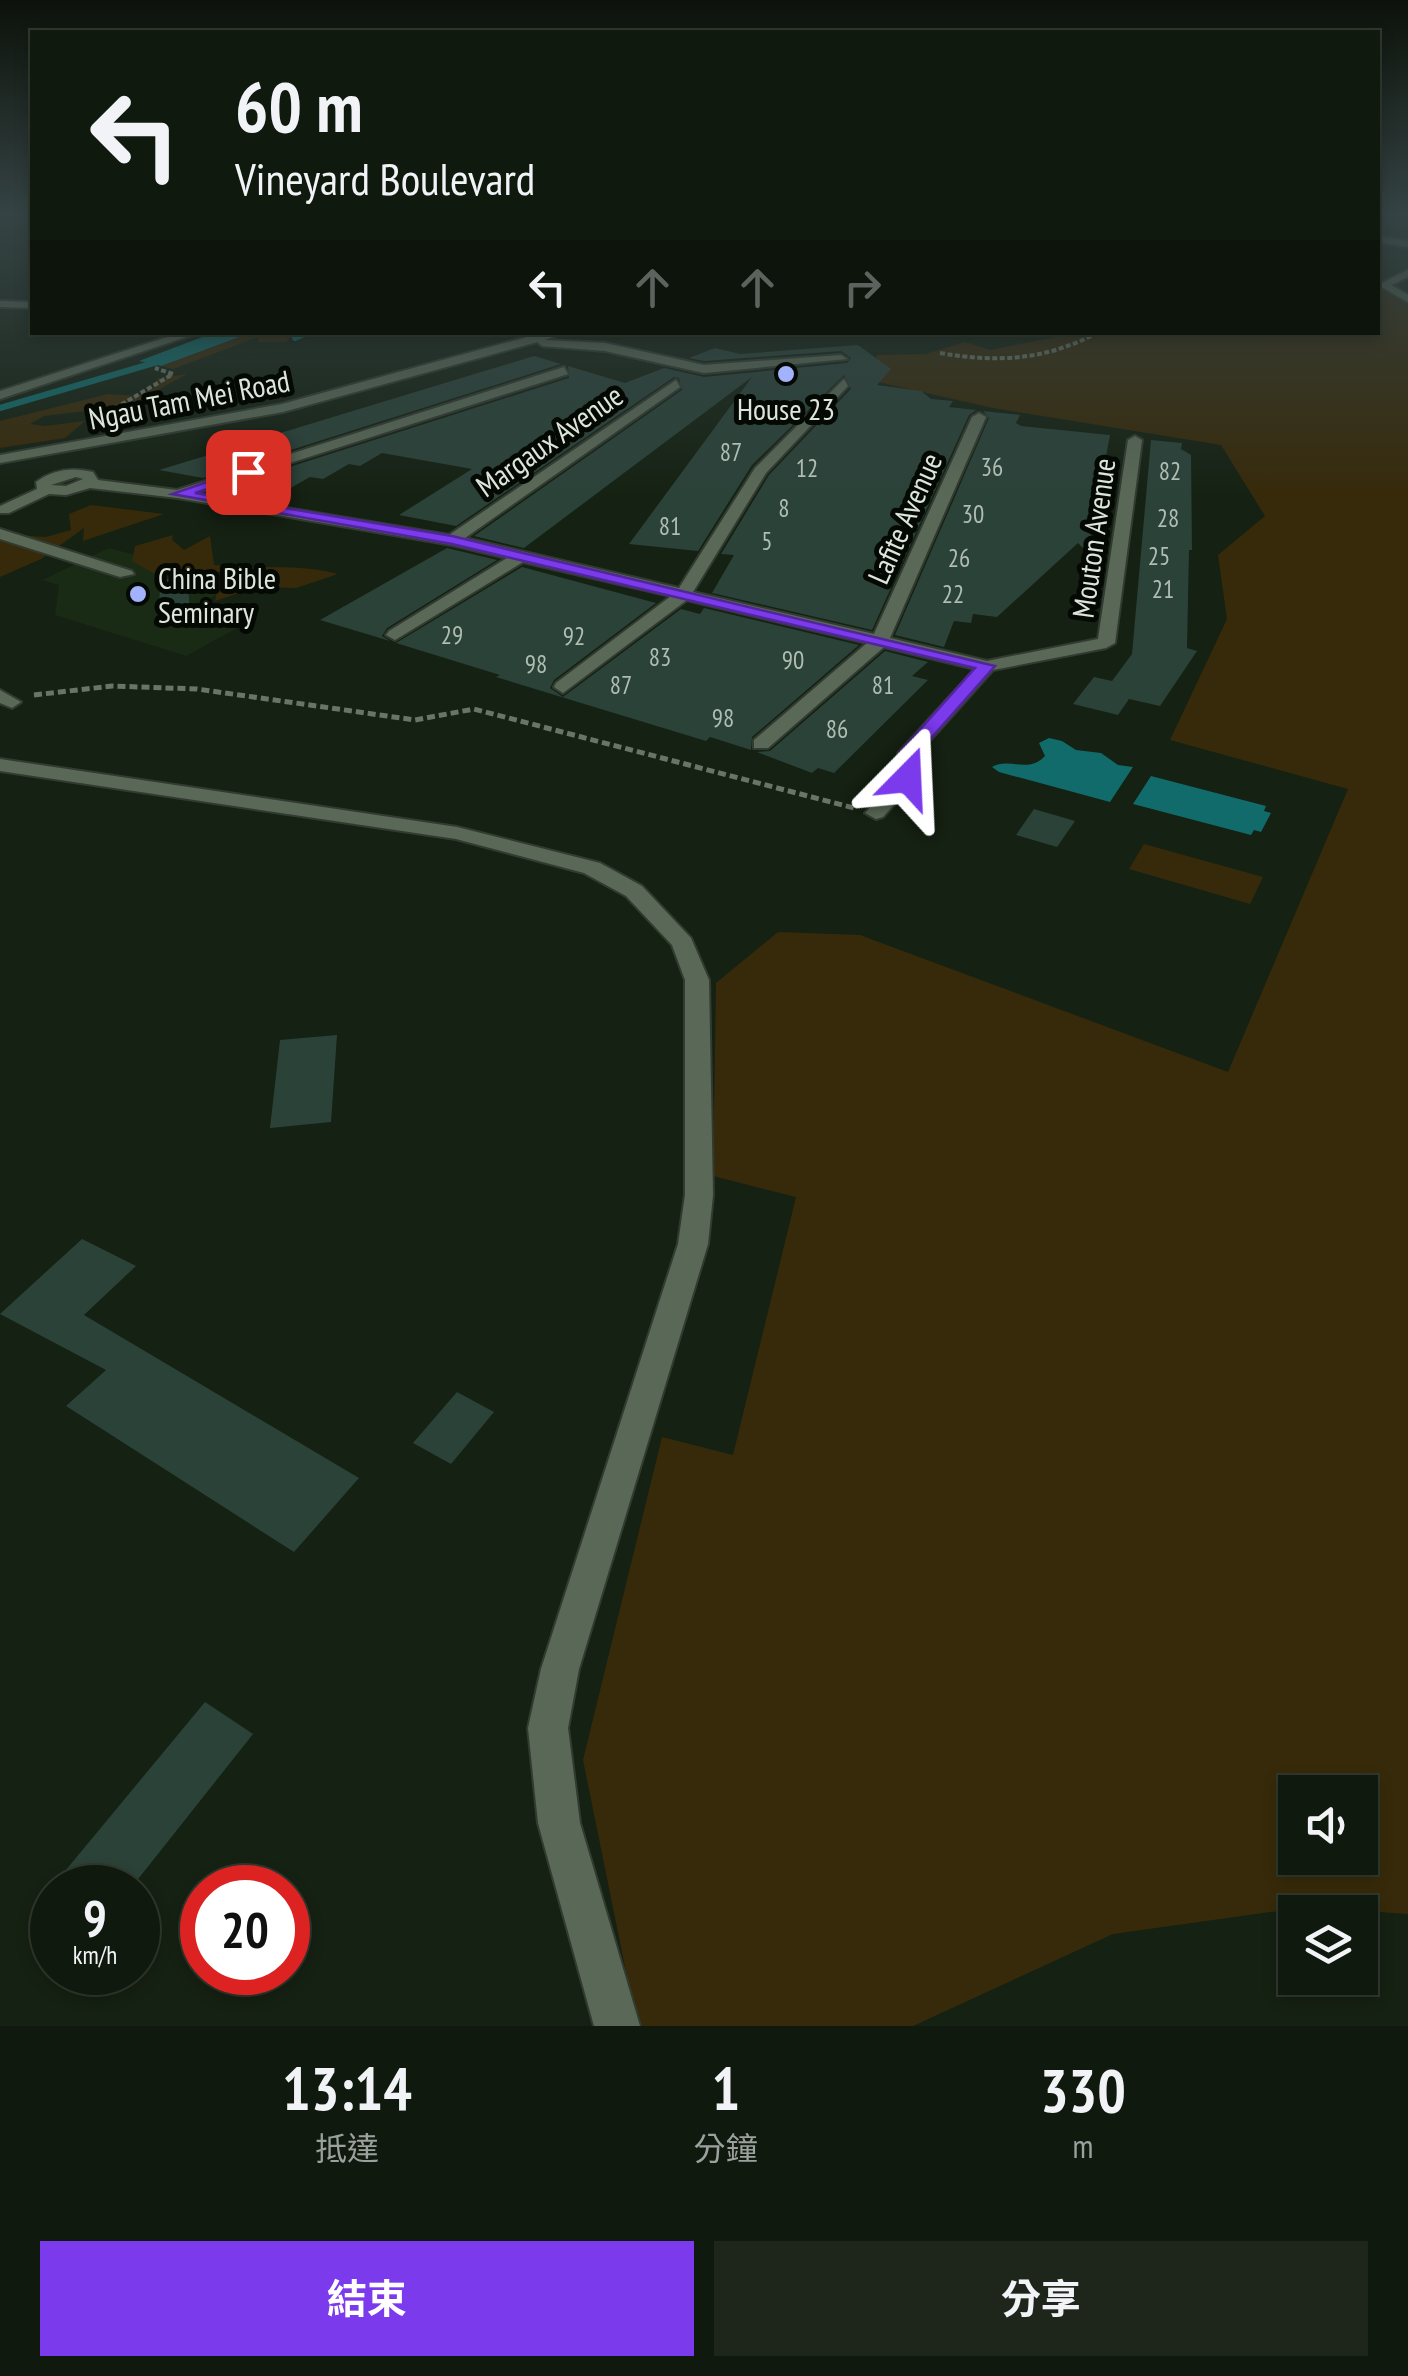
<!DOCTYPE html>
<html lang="zh-TW">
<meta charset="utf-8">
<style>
body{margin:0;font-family:"PT Sans Narrow","Noto Sans TC",sans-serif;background:#1e261c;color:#f1f3f6;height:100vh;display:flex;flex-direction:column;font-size:38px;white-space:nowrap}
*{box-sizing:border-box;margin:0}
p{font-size:32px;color:#9ca09e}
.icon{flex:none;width:55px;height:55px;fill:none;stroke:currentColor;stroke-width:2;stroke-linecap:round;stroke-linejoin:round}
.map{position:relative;height:2026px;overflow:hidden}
.panel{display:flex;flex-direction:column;background:#10190e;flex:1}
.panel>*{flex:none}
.banner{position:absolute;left:30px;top:30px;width:1350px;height:305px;border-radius:0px;box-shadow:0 5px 15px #0003,0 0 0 2px #30382e;background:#10190e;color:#f1f3f6;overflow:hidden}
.fabs{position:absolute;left:1278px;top:1775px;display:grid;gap:20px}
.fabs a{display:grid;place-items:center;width:100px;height:100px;border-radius:0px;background:#10190e;box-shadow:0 5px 15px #0003,0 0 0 2px #30382e;font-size:50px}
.speed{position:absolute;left:30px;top:1865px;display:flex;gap:20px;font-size:50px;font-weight:700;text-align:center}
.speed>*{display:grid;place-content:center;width:130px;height:130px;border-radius:50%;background:#10190e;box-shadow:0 5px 15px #0003,0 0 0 2px #30382e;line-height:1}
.speed small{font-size:25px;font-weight:400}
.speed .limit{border:15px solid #d22;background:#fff;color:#111}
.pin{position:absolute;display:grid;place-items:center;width:85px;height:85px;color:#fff;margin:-42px;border-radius:20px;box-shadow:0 5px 15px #0006}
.me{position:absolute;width:110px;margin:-55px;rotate:21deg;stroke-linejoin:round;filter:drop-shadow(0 0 8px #0008)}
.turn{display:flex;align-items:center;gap:35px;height:210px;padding:0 40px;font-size:45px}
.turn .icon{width:130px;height:130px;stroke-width:2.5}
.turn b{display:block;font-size:70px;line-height:85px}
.lanes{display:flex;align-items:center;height:95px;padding:0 40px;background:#0003;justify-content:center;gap:50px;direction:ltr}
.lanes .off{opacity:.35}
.eta{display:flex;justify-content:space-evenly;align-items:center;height:170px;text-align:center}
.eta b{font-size:60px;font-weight:700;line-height:70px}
.cta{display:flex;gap:20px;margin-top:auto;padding:20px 40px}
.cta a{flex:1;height:115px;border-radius:0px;background:#7c3aed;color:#fff;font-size:40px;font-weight:700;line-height:115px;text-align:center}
.cta a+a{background:#1e261c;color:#f1f3f6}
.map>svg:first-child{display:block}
</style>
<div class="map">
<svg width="1408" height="2026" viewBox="0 0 1408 2026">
<rect width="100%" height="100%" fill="#152112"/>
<path fill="#192a15" d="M109,548L240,582L202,603L254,619L186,656L55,615L59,585L42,580Z"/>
<g fill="#372a0a" fill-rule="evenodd">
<path d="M1378,288L1408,304V1914L1307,1907L1113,1934L913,2026H637L583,1760L662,1437L733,1455L796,1197L713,1176L716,983L778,932L860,935L1228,1072L1348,789L1170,740L1227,619L1218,555L1265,516L1221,445L993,408L873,381L877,355L926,354L965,342L990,350L1076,333L1378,332ZM1295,1792H1360V1858H1295Z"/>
<path d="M250,333H295L286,342H258L259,337L173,369L161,366Z"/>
<path d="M187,374L129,406L44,416L30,424L45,426L85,421L65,438L0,448V421L108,394L137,396L153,389L158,378Z"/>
<path d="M91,505L164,514L83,541L84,528L41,559L0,577V534L46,537L71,530L69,514Z"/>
<path d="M173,535L172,540L184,550L210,536L214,565C255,570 297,563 338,574L296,588L257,587L215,601L221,572L153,573L132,561L135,546Z"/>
<path d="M1144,844L1263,877L1250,904L1129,869Z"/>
</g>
<g fill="#116b6a">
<path d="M213,333H250L161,366L139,361Z"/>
<path d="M1049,738L1062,741L1076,750L1101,753L1118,765L1133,767L1110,802L999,772L992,767C1009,757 1029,774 1045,756L1039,743Z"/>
<path d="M1151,776L1266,806L1264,811L1271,813L1261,832L1254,830L1251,835L1133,804Z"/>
</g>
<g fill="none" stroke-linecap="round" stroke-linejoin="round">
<g stroke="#116b6a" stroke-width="6">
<path d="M295,338L308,332"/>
<path d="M0,408L164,360"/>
</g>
</g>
<g fill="#2b4239">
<path d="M858,345L891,369L877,385L921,391L931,399L953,401L949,407L976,410L969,415L872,630L712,593L734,555L721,554L769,475L851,389L844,375L752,465L698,551L629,544L752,377L524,548L474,536L682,390L679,378L674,377L456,526L399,515L472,469L382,453L360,466L349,464L323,479L310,477L287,490L236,484L569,378L568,366L625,383L664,368L704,377L847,363L851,358L841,351L704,361L689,358L715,348L740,354Z"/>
<path d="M534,356L561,364L203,478L159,470Z"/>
<path d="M983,411L1020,415L1016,423L1021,426L1110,435L1088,553L1078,543L997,617L973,614L971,623L954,621L944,647L895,635L989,418Z"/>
<path d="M1151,440L1182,443L1181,449L1191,455L1192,550H1189L1187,648L1197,651L1160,706L1129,699L1118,715L1073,704L1094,677L1112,681L1132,654Z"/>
<path d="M447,548L497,560L387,628L382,636L390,641L320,620Z"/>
<path d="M522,567L656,603L554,680L550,688L563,697L681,609L700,614L704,608L859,645L752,737L751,750L710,737L706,741L496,677L500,675L396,643Z"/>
<path d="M188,577L190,624L159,615L160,580Z"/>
<path d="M885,651L928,662L912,676L928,680L834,773L818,768L812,773L757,752L770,751Z"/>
<path d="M1034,809L1075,821L1057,847L1016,835Z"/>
<path d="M337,1035L331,1122L270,1128L280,1040Z"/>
<path d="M82,1239L136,1266L84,1315L359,1478L294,1552L66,1406L106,1370L0,1314Z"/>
<path d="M457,1392L494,1412L451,1464L413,1443Z"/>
<path d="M205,1702L253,1734L131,1888H51Z"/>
</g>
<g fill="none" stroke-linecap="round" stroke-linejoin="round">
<defs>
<g id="minor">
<path d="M1378,236L1408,241V247L1378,242Z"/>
<path d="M1408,270V277L1391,285L1408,295V302L1378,285Z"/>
<path d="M0,301L32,302V308L0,307Z"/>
<path d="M183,332H201L0,399V391Z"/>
<path d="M545,332H565L545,340L605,343L704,365L841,355L847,359L704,373L605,351L542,346L537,342L283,412L0,463V455L282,404Z"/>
<path d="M564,367L568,374L196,493L449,535L676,380L680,387L465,538L679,588L755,468L844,379L848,386L766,473L693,592L874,634L972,417L979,413L986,417L890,638L987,661L1098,639L1128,440L1135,436L1142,440L1115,643L1106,648L993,670L918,754V778L883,817L876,819L865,813L898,777V753L975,669L884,647L768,748H754V740L867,643L687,600L563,693L554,687L556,683L671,596L523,562L395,640L386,635L389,631L507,558L452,545L178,498L90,488L66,495L49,494L9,513H0V506L37,489L36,482C54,469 72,467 93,472L98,480L177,490ZM76,477L83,479L66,486L51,485Z"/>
<path d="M0,529L132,571L134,574L120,577L0,539Z"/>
<path d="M0,690L21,702L12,708L0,703Z"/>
<path d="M0,759L457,827L600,863L642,886L691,938L709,980L713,1195L708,1244L579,1669L568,1728L580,1823L640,2026H594L538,1823L528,1728L541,1669L678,1244L685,1195V980L672,945L626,896L584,873L456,839L0,771Z"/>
</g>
</defs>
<use href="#minor" stroke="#323b31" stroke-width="4"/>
<g stroke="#6a7567" stroke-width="4" stroke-dasharray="5 2.5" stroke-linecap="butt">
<path d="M940,353C998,363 1047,360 1099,332"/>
<path d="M102,416L173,374L155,368"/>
</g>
<path stroke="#6a7567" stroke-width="5" stroke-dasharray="8 4" stroke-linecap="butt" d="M34,695L112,686L197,689L415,720L474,709L854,808"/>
<use href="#minor" fill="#5a6957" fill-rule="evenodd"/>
</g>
<linearGradient id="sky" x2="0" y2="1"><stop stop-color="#0c120a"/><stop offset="0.43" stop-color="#354344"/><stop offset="1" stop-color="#354344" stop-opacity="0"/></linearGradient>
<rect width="1408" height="498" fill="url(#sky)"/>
<path fill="#7c3aed" stroke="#51269a" stroke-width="2.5" d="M248,468L253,469V474L195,493L452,536L995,666L917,754L915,782H902L899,753L975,668L452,544L172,494Z"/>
<g fill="#a3b2fd" stroke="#050904" stroke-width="4">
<circle cx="786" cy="374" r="10"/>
<circle cx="138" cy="594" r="10"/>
</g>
<g text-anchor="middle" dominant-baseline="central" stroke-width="10" stroke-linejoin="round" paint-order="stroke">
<g font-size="25" fill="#b0bdb2">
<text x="731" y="452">87</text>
<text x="992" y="467">36</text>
<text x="807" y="468">12</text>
<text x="1170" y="471">82</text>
<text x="784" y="508">8</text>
<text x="973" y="514">30</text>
<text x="1168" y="518">28</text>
<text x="670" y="526">81</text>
<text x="767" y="541">5</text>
<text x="1159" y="556">25</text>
<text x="959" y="558">26</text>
<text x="1163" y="589">21</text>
<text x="953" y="594">22</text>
<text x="452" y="635">29</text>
<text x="574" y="636">92</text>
<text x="660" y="657">83</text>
<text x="793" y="660">90</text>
<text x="536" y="664">98</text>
<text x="621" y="685">87</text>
<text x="883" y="685">81</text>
<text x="723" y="718">98</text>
<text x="837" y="729">86</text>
</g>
<g font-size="30" fill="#dde6db" stroke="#050904">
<text transform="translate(189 399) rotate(-11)">Ngau Tam Mei Road</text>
<text transform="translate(549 440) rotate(-35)">Margaux Avenue</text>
<text transform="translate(904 518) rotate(-66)">Lafite Avenue</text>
<text transform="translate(1093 538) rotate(-82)">Mouton Avenue</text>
</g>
<g font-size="30" fill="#dde6db" stroke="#050904">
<text x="786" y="408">House 23</text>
<text x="158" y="577" text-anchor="start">China Bible<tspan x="158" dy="34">Seminary</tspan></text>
</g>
</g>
</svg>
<div class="fabs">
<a><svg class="icon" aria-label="sound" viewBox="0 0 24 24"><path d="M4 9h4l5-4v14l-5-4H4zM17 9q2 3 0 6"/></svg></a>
<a><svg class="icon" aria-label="layers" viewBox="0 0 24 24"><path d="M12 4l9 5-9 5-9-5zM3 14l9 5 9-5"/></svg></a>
</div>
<div class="speed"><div>9<small>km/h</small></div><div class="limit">20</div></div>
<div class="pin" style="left:248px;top:472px;background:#d93025"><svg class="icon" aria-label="arrive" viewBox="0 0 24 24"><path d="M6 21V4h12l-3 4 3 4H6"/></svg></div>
<svg class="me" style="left:908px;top:778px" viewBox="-20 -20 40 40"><path d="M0-17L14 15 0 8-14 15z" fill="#7c3aed" stroke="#fff" stroke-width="4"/></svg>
<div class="banner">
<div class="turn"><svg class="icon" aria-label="left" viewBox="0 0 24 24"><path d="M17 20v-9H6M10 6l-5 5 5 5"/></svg><div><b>60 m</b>Vineyard Boulevard</div></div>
<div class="lanes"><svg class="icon" aria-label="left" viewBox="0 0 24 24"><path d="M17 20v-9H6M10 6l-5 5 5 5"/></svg><svg class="icon off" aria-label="ahead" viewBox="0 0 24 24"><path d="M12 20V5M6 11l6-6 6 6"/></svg><svg class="icon off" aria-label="ahead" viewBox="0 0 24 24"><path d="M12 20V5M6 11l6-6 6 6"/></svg><svg class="icon off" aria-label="right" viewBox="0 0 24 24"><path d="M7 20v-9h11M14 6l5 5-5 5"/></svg></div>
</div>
</div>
<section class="panel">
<div class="eta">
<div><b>13:14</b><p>抵達</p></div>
<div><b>1</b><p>分鐘</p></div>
<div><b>330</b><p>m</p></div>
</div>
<div class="cta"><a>結束</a><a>分享</a></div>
</section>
